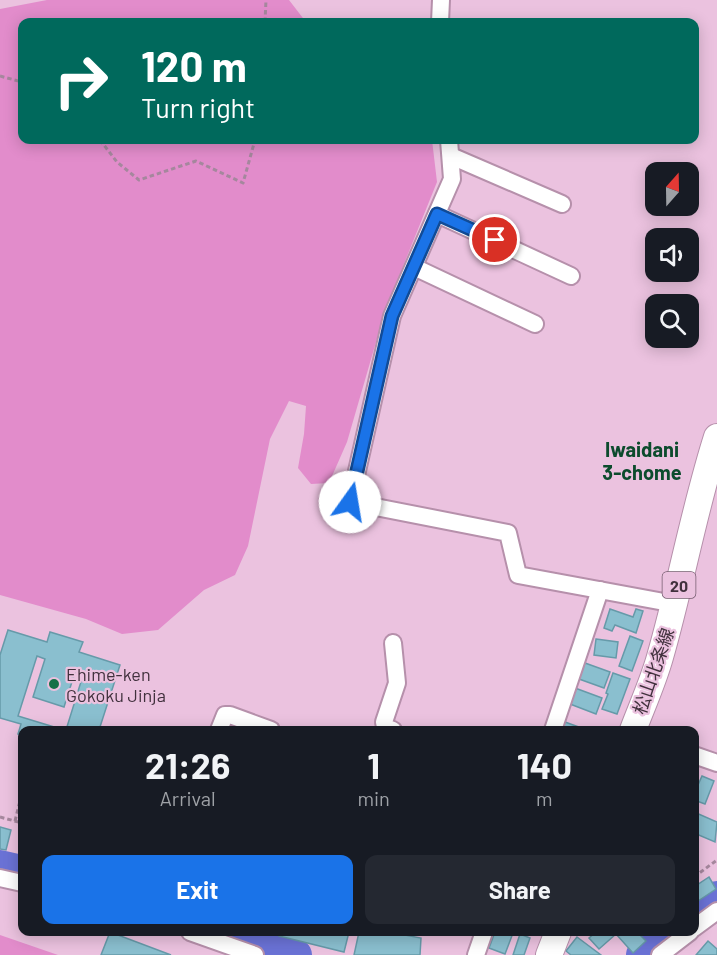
<!DOCTYPE html>
<meta charset="utf-8">
<style>
body{margin:0;font-family:Barlow,"Noto Sans JP",sans-serif;background:#242831;color:#f1f3f6;height:100vh;display:flex;flex-direction:column;font-size:22px;white-space:nowrap}
*{box-sizing:border-box;margin:0}
p{font-size:20px;color:#9ea1a6}
.icon{flex:none;width:33px;height:33px;fill:none;stroke:currentColor;stroke-width:2;stroke-linecap:round;stroke-linejoin:round}
.map{position:relative;flex:1;overflow:hidden}
.sheet{position:absolute;left:18px;top:726px;width:681px;height:210px;display:flex;flex-direction:column;background:#171b24;border-radius:12px;box-shadow:0 3px 15px #0003}
.sheet>*{flex:none}
.top-card{position:absolute;left:18px;top:18px;width:681px;height:126px;border-radius:12px;box-shadow:0 3px 15px #0003;background:#00695c;color:#fff;overflow:hidden}
.needle{width:39px;rotate:20deg}
.controls{position:absolute;left:645px;top:162px;display:grid;gap:12px}
.controls a{display:grid;place-items:center;width:54px;height:54px;border-radius:12px;background:#171b24;box-shadow:0 3px 15px #0003;font-size:30px}
.pin{position:absolute;display:grid;place-items:center;width:51px;height:51px;color:#fff;margin:-26px;border:3px solid #fff;border-radius:50%;box-shadow:0 2px 6px #0007}
.me{position:absolute;width:66px;margin:-33px;rotate:13deg;stroke-linejoin:round;filter:drop-shadow(0 0 4px #0008)}
.turn{display:flex;align-items:center;gap:21px;height:126px;padding:0 24px;font-size:27px}
.turn .icon{width:78px;height:78px;stroke-width:2.5}
.turn b{display:block;font-size:42px;line-height:51px}
.eta{display:flex;justify-content:space-evenly;align-items:center;height:102px;text-align:center}
.eta b{font-size:36px;font-weight:700;line-height:42px}
.cta{display:flex;gap:12px;margin-top:auto;padding:12px 24px}
.cta a{flex:1;height:69px;border-radius:12px;background:#1a73e8;color:#fff;font-size:24px;font-weight:700;line-height:69px;text-align:center}
.cta a+a{background:#242831;color:#f1f3f6}
.map>svg:first-child{display:block}
</style>
<div class="map">
<svg width="717" height="955" viewBox="0 0 717 955">
<rect width="100%" height="100%" fill="#ebc2df"/>
<g fill="#e28ccb">
<path d="M47,0H289L306,22H22V140H432L437,182L385,311L347,442L329,483L311,484L298,468L304,434L306,406L289,401L270,439L248,546L235,575L204,590L158,630L122,634L86,619L0,595V9Z"/>
<path d="M0,935L58,955H0Z"/>
</g>
<g fill="none" stroke-linecap="round" stroke-linejoin="round">
<g stroke="#6a72d5" stroke-width="32">
<path d="M0,866L22,871"/>
<path d="M694,914L717,897"/>
<path d="M228,932L254,942L296,955"/>
<path d="M642,955L672,932"/>
</g>
</g>
<g fill="#8abfcf" stroke="#669aa9" stroke-width="1.5">
<path d="M610,609L633,617L636,609L643,611L636,633L615,625L612,631L604,628Z"/>
<path d="M8,630L47,642L50,632L83,642L79,652L120,665L99,730H66L84,672L76,669L64,707L33,697L45,659L37,656L18,716L64,730H22V735L18,734L21,724L0,718V655Z"/>
<path d="M630,636L643,641L632,671L619,666Z"/>
<path d="M596,639L618,642L616,658L594,655Z"/>
<path d="M585,663L610,672L604,688L579,679Z"/>
<path d="M613,673L630,679L617,714L602,709L608,694L606,693Z"/>
<path d="M575,688L602,698L596,714L570,704Z"/>
<path d="M565,722L587,730H562Z"/>
<path d="M702,776L714,781L705,804L694,800V794Z"/>
<path d="M694,812L717,822L715,842L694,833Z"/>
<path d="M0,827L11,830L6,850L0,849Z"/>
<path d="M709,877L716,889L695,903L694,887Z"/>
<path d="M110,932L171,955H101Z"/>
<path d="M281,932H349L344,952L279,936Z"/>
<path d="M359,932H389L421,938L420,955H354Z"/>
<path d="M495,932L513,933L505,954L489,948Z"/>
<path d="M596,932H637L646,941L633,953L616,934L599,949L589,938Z"/>
<path d="M520,934L530,938L524,955H513Z"/>
<path d="M577,937L601,955H571L566,951Z"/>
<path d="M708,941L717,949V955H696Z"/>
</g>
<g fill="none" stroke-linecap="round" stroke-linejoin="round">
<defs>
<g id="minor">
<path d="M440,22L441,0"/>
<path d="M449,140L452,179L392,316L350,502L508,533L518,575L675,604"/>
<path d="M451,156L562,204"/>
<path d="M437,214L571,276"/>
<path d="M414,267L535,324"/>
<path d="M393,643L397,683L384,722L385,727L393,730"/>
<path d="M219,730L225,715H230L271,730"/>
<path d="M553,730L600,590"/>
<path d="M694,755L717,763"/>
<path d="M0,878L22,883"/>
<path d="M694,928L717,911"/>
<path d="M190,932L255,955"/>
<path d="M476,955L484,932"/>
<path d="M660,955L690,932"/>
</g>
<g id="primary">
<path d="M633,730C642,706 653,682 660,657C681,584 694,509 717,437"/>
<path d="M549,955L558,932"/>
</g>
</defs>
<use href="#minor" stroke="#b690ab" stroke-width="20"/>
<use href="#primary" stroke="#b690ab" stroke-width="28"/>
<g stroke="#a5879d" stroke-width="3" stroke-dasharray="4.5 3" stroke-linecap="butt">
<path d="M265,22L266,0"/>
<path d="M0,76L22,82"/>
<path d="M100,140L117,162L139,180L196,161L243,183L255,140"/>
<path d="M0,817L22,823"/>
<path d="M15,821L22,793"/>
<path d="M694,877L717,860"/>
</g>
<use href="#minor" stroke="#fff" stroke-width="16"/>
<use href="#primary" stroke="#fff" stroke-width="26"/>
</g>
<g fill="none" stroke-linecap="round" stroke-linejoin="round">
<defs>
<path id="route" d="M350,502L392,316L437,214L495,240"/>
</defs>
<use href="#route" stroke="#114b97" stroke-width="15"/>
<use href="#route" stroke="#1a73e8" stroke-width="10"/>
</g>
<circle fill="#147146" stroke="#ebc2df" stroke-width="2" cx="54" cy="684" r="6"/>
<g text-anchor="middle" dominant-baseline="central" stroke-width="4.5" stroke-linejoin="round" paint-order="stroke">
<rect fill="#ebc2df" stroke="#745c6e" stroke-width="1.5" x="662.5" y="572" width="33" height="26" rx="4.5"/>
<g font-size="16" font-weight="bold" fill="#41313d">
<text x="679" y="585">20</text>
</g>
<g font-size="18" fill="#41313d" stroke="#ebc2df">
<text transform="translate(653 671) rotate(-71)">松山北条線</text>
</g>
<g font-size="18" fill="#41313d" stroke="#ebc2df" text-anchor="start">
<text x="66" y="674">Ehime-ken<tspan x="66" dy="21">Gokoku Jinja</tspan></text>
</g>
<g font-size="20" font-weight="bold" fill="#0c4b2d" stroke="#ebc2df">
<text x="642" y="449">Iwaidani<tspan x="642" dy="23">3-chome</tspan></text>
</g>
</g>
</svg>
<div class="controls">
<a><svg class="needle" viewBox="-14 -14 28 28"><path d="M0-13l5 13h-10z" fill="#e53935"/><path d="M0 13l5-13h-10z" fill="#9ea1a6"/></svg></a>
<a><svg class="icon" aria-label="sound" viewBox="0 0 24 24"><path d="M4 9h4l5-4v14l-5-4H4zM17 9q2 3 0 6"/></svg></a>
<a><svg class="icon" aria-label="search" viewBox="0 0 24 24"><circle cx="10" cy="10" r="6"/><path d="M15 15l6 6"/></svg></a>
</div>
<div class="pin" style="left:495px;top:240px;background:#d93025"><svg class="icon" aria-label="arrive" viewBox="0 0 24 24"><path d="M6 21V4h12l-3 4 3 4H6"/></svg></div>
<svg class="me" style="left:350px;top:502px" viewBox="-20 -20 40 40"><circle r="19" fill="#fff"/><path d="M0-13L10 11 0 6-10 11z" fill="#1a73e8"/></svg>
<div class="top-card">
<div class="turn"><svg class="icon" aria-label="right" viewBox="0 0 24 24"><path d="M7 20v-9h11M14 6l5 5-5 5"/></svg><div><b>120 m</b>Turn right</div></div>
</div>
<section class="sheet">
<div class="eta">
<div><b>21:26</b><p>Arrival</p></div>
<div><b>1</b><p>min</p></div>
<div><b>140</b><p>m</p></div>
</div>
<div class="cta"><a>Exit</a><a>Share</a></div>
</section>
</div>
